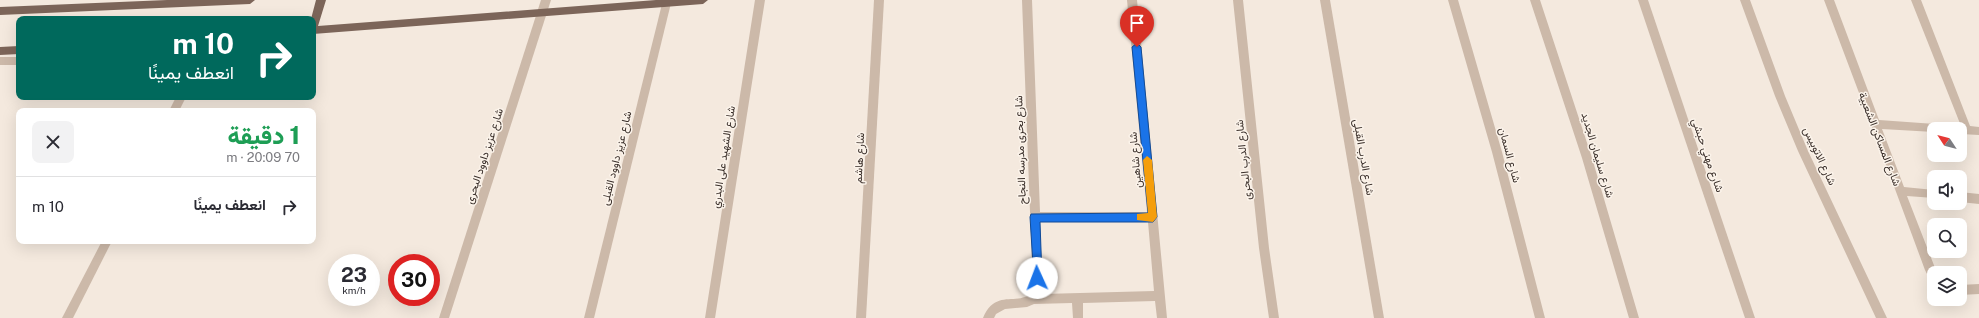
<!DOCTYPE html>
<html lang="ar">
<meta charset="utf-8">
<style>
body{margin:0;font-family:"Public Sans",Vazirmatn,sans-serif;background:#f2f2f3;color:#2b2b33;direction:rtl;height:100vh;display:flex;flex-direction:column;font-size:15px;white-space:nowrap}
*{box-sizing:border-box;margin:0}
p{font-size:13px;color:#7c7c81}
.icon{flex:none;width:22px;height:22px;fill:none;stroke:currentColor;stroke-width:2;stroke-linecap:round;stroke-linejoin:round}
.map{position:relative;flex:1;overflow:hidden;direction:ltr}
.details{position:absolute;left:16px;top:108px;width:300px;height:136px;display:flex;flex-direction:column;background:#fff;border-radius:8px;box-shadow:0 4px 16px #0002;direction:rtl}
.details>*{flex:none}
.top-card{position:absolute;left:16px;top:16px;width:300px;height:84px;border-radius:8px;box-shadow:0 4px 16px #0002;direction:rtl;background:#00695c;color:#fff;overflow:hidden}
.needle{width:26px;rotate:306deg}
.fabs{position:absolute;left:1927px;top:122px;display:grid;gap:8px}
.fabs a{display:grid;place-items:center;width:40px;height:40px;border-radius:8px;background:#fff;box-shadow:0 4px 16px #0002;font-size:20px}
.speed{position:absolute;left:328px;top:254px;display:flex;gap:8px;font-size:20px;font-weight:700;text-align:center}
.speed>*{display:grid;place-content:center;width:52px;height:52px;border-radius:50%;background:#fff;box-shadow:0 4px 16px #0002;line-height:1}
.speed small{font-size:10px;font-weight:400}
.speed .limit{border:6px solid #d22;background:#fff;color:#111}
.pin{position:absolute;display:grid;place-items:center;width:34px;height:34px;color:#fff;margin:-41px -17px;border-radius:50% 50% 50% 0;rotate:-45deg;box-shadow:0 0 4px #0007}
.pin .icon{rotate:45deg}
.me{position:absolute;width:44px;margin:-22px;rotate:358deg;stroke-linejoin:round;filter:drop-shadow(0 0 3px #0008)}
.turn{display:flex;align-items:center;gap:14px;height:84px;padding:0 16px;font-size:18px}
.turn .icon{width:52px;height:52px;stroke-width:2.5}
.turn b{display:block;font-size:28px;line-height:34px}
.round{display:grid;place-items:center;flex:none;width:42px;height:42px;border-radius:8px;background:#f2f2f3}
.headline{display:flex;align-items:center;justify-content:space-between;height:68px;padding:0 16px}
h1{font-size:24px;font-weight:800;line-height:30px;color:#1e9e55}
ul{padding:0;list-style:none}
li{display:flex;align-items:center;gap:12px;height:60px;padding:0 16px;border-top:1px solid #e1e1e2}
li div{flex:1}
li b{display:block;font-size:15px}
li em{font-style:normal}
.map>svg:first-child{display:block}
</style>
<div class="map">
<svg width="1979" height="318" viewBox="0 0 1979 318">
<rect width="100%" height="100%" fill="#f4e9de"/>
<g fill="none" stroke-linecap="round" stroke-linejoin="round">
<g fill="#ccb9a9" fill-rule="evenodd">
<path d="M541,0H551L449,318H439Z"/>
<path d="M663,0H668L671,3L594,318H584Z"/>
<path d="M755,0H765L715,318H705Z"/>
<path d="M874,0H884L866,318H856Z"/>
<path d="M1022,0H1032L1040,212H1147L1127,0H1137L1167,318H1157L1155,301L1083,303V318H1073L1072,303L1034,304L1027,307L1005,309L996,314L994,318H983C996,287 1019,308 1033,291ZM1040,222H1148L1154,291L1043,294Z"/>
<path d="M1233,0H1243L1269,248L1279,318H1269L1259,248Z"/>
<path d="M1320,0H1330L1384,318H1374Z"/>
<path d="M1448,0H1458L1502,152L1545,318H1535L1492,152Z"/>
<path d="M1530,0H1540L1592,158L1639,318H1629L1582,158Z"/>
<path d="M1638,0H1648L1755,318H1745Z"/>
<path d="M1740,0H1750L1785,96L1808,151L1887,318H1876L1798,151L1775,96Z"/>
<path d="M1824,0H1834L1879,120L1949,125L1952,126L1954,129H1934V132L1882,129L1904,187L1934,190V198L1907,196L1937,273H1934V282L1930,280L1925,270L1872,127L1869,124L1870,122Z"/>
<path d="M1911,0H1921L1970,126L1979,127V135L1961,134L1960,129H1957L1961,126Z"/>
<rect x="0" y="57" width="19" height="8"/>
<path d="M176,97H186L179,111H169Z"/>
<path d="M1960,192L1979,194V204L1960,202Z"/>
<path d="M102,241H112L73,318H62Z"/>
<path d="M1979,284V294L1960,295V285Z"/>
</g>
<g fill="#7c6559" fill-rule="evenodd">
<path d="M167,0H255L250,4L0,15V7Z"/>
<path d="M316,0H326L318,26L656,0H708L703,4L313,34V19H311Z"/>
<path d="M19,46V54L0,55V47Z"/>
</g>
</g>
<path fill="#1a73e8" stroke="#114b97" d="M1137,43L1141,47L1157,217L1153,222H1040L1042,278L1041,281H1034L1030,217L1031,214L1148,213L1132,47Z"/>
<path fill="#f59e0b" d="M1147,156L1152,160L1157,217L1153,222L1137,220V214L1148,213L1143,160Z"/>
<g text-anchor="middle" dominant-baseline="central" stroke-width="3" stroke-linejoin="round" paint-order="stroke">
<g font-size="11" fill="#392e29" stroke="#fbf3ea">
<text transform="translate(1880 139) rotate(69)">شارع المساكن الشعبية</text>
<text transform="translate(1020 150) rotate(-92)">شارع بحرى مدرسه النجاح</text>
<text transform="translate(1510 155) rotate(75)">شارع السمان</text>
<text transform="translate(1598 155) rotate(73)">شارع سليمان الجديد</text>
<text transform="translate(1708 155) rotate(71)">شارع مهني حبشي</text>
<text transform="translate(484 156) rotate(-72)">شارع عزيز داوود البحرى</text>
<text transform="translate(1820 156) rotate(65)">شارع الاتوبيس</text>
<text transform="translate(723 157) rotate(-81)">شارع الشهيد على البدري</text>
<text transform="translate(1364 157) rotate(80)">شارع الدرب القبلى</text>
<text transform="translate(616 158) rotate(-76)">شارع عزيز داوود القبلى</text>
<text transform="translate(859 158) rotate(-87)">شارع هاشم</text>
<text transform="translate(1135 160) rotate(-95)">شارع شاهين</text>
<text transform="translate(1243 160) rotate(-96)">شارع الدرب البحرى</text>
</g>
</g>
</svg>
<div class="fabs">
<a><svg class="needle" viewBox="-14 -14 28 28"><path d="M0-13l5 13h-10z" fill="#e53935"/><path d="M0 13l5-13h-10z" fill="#7c7c81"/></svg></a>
<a><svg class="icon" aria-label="sound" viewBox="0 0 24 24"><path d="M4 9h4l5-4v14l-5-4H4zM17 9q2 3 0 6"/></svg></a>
<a><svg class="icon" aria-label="search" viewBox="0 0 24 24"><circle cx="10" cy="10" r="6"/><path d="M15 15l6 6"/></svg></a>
<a><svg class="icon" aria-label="layers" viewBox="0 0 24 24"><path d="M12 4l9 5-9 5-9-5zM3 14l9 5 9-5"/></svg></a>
</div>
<div class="speed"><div>23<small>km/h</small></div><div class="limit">30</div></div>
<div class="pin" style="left:1137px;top:47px;background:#d93025"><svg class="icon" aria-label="arrive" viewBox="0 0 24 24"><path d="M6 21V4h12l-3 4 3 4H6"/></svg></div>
<svg class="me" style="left:1037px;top:278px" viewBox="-20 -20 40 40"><circle r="19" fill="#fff"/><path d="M0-13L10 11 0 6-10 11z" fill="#1a73e8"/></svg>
<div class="top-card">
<div class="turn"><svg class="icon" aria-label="right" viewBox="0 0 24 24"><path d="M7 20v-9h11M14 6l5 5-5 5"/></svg><div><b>10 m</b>انعطف يمينًا</div></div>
</div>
<section class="details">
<div class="headline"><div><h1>1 دقيقة</h1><p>70 m · 20:09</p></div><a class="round"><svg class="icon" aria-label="close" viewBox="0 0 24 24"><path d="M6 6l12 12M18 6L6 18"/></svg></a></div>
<ul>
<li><svg class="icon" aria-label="right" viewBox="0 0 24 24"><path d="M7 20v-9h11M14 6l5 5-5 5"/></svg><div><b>انعطف يمينًا</b></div><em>10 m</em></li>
</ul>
</section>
</div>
